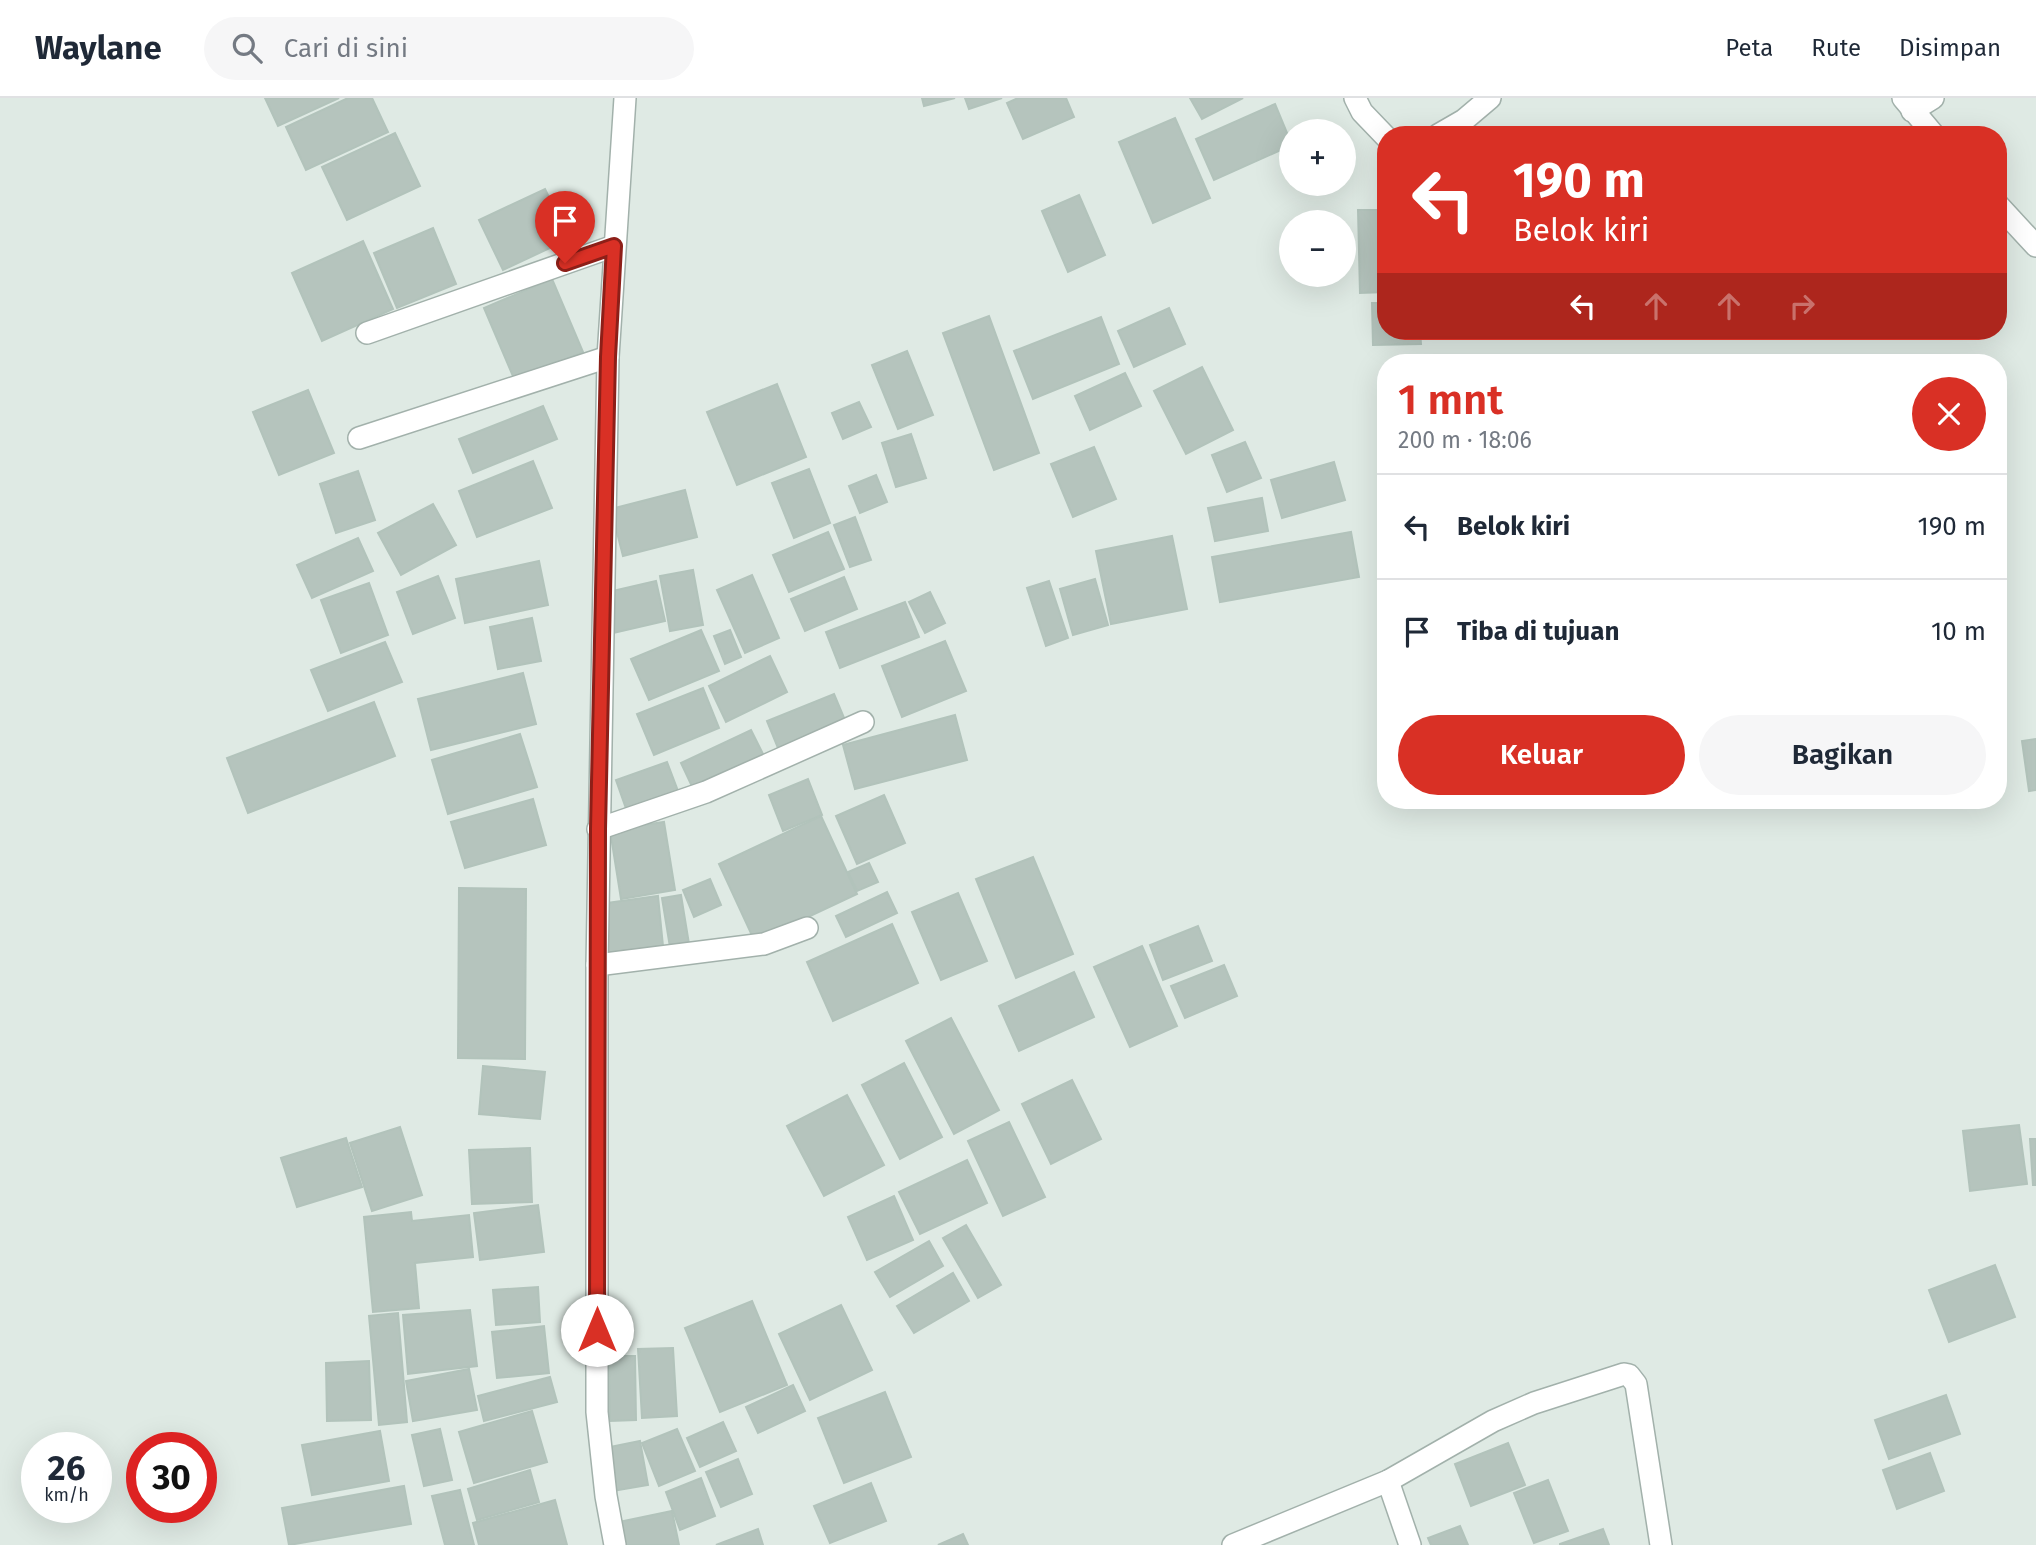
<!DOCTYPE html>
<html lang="id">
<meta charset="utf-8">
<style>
body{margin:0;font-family:"Fira Sans",sans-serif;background:#f6f6f7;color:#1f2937;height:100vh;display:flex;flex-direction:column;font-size:26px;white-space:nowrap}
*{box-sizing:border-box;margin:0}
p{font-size:23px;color:#747a83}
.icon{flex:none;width:38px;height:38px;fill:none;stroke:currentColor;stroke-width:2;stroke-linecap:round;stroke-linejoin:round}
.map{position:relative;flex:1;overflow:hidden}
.side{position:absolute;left:1377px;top:256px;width:630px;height:455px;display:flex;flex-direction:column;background:#fff;border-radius:28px;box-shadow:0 7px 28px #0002}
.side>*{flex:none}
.hud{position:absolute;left:1377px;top:28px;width:630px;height:214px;border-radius:28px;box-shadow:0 7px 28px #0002;background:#d93025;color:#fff;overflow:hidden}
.fabs{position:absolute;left:1279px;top:21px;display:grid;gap:14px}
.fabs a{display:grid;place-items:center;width:77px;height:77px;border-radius:50%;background:#fff;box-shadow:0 7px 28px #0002;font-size:35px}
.speed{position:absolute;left:21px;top:1334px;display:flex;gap:14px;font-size:35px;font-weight:700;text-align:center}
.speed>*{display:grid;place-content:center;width:91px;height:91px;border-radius:50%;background:#fff;box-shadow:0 7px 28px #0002;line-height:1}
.speed small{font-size:18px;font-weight:400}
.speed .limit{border:10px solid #d22;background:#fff;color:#111}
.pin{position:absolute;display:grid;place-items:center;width:60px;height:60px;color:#fff;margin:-72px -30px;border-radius:50% 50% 50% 0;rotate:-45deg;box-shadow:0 0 7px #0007}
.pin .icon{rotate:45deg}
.me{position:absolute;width:77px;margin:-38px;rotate:0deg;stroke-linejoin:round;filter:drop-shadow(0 0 5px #0008)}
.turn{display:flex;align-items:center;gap:24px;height:147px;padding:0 21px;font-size:32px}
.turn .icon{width:91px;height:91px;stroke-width:2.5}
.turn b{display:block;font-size:49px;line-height:60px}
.lanes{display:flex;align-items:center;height:66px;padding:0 21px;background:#0003;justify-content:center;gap:35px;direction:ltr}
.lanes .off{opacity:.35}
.round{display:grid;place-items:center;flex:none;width:74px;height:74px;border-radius:37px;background:#f6f6f7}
.head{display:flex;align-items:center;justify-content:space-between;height:119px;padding:0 21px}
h1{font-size:42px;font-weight:600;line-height:52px;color:#d93025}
.action{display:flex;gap:14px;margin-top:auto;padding:14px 21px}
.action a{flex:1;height:80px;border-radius:42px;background:#d93025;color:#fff;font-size:28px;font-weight:600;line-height:80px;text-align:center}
.action a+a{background:#f6f6f7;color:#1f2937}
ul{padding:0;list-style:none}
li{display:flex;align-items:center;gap:21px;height:105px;padding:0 21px;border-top:2px solid #e0e1e3}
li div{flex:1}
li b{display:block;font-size:26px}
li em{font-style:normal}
header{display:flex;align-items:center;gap:42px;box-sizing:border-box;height:98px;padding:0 35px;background:#fff;border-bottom:2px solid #e0e1e3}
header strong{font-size:33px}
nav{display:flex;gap:38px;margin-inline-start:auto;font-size:24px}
.search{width:490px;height:63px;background:#f6f6f7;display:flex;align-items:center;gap:18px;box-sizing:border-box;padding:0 24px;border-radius:38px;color:#747a83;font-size:26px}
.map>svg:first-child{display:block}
</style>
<header>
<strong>Waylane</strong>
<div class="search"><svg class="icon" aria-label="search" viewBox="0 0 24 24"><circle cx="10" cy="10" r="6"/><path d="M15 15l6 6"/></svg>Cari di sini</div>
<nav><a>Peta</a><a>Rute</a><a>Disimpan</a></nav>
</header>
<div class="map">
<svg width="2036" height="1447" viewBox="0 0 2036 1447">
<rect width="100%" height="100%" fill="#dfeae4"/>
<g fill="#b5c4bd" stroke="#b2c3bb" stroke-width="2">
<path d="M265,0H339L278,28Z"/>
<path d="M348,0H372L388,34L306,72L286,29Z"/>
<path d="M922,0H955L924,8Z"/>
<path d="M965,0H1002L969,11Z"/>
<path d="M1018,0H1066L1074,19L1023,41L1007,5Z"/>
<path d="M1190,0H1243L1202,21Z"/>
<path d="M1275,6L1292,47L1214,82L1196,41Z"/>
<path d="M1175,20L1210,100L1153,125L1119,44Z"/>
<path d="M395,35L420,88L347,122L322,69Z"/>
<path d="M545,91L569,141L503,172L479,122Z"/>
<path d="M1079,97L1105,157L1068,174L1042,113Z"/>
<path d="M1358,112H1386V194L1360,195Z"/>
<path d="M433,130L456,186L397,210L374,155Z"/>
<path d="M363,143L393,211L322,243L292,175Z"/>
<path d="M552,181L583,254L515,283L484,210Z"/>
<path d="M1372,205H1386V233H1420L1421,246L1373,247Z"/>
<path d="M1169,210L1185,246L1134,269L1118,233Z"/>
<path d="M989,218L1039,355L994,372L943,235Z"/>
<path d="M1101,219L1119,266L1033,301L1014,253Z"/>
<path d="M907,253L933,317L898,331L872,267Z"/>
<path d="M1202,269L1233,332L1186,356L1154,293Z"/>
<path d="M1125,275L1141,308L1090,332L1075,298Z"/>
<path d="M777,286L806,359L737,387L707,314Z"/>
<path d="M308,292L334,355L279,377L253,314Z"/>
<path d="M859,304L871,329L843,341L832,315Z"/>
<path d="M543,308L557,341L473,375L459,341Z"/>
<path d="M911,336L926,380L896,389L882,345Z"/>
<path d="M1245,344L1261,380L1227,394L1212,357Z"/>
<path d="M1094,349L1116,401L1073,419L1051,366Z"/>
<path d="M533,363L552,410L477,439L459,393Z"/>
<path d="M1334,364L1345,402L1282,420L1271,382Z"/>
<path d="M809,371L830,425L794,440L772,385Z"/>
<path d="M358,373L375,422L336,435L320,386Z"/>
<path d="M876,377L887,404L860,415L849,388Z"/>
<path d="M685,392L697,439L623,458L611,411Z"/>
<path d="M1262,400L1268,433L1215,443L1208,410Z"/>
<path d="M433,406L456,447L401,477L378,435Z"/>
<path d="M855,419L871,462L850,469L834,427Z"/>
<path d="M828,434L844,471L789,494L773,457Z"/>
<path d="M1351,434L1359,479L1220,504L1212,459Z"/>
<path d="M1172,438L1187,511L1111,526L1096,453Z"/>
<path d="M358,440L373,473L312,500L297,467Z"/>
<path d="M539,463L548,507L465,525L456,481Z"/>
<path d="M693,472L703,527L670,533L660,478Z"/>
<path d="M752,477L779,540L745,555L717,492Z"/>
<path d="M438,478L455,520L413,536L397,494Z"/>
<path d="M844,479L857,511L805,533L791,501Z"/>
<path d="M1095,481L1108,527L1073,537L1060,491Z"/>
<path d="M656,483L665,523L613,535L604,495Z"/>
<path d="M1049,483L1068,540L1046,548L1027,490Z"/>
<path d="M369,485L388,537L341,555L321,502Z"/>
<path d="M930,494L945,525L925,535L909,504Z"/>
<path d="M905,504L919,539L840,570L826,534Z"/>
<path d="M532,520L541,563L498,571L490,529Z"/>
<path d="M701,532L719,573L649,602L631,561Z"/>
<path d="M730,532L741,559L725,566L714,538Z"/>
<path d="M945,543L966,593L902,619L882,568Z"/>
<path d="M385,544L402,584L328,613L311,572Z"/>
<path d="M770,558L787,594L726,624L709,588Z"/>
<path d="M523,575L536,626L431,652L418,601Z"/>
<path d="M703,590L719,630L654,657L637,616Z"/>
<path d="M834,596L847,627L780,655L767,623Z"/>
<path d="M374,604L395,658L248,715L227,660Z"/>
<path d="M955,617L967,662L855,691L843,647Z"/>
<path d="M751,632L767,664L696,697L681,665Z"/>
<path d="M520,636L537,689L448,716L432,662Z"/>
<path d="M2036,641V692L2029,693L2022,643Z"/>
<path d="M667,664L681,701L629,719L616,682Z"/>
<path d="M808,681L822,717L783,733L769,697Z"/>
<path d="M884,697L905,745L857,766L836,718Z"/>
<path d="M533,701L546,747L465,770L451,724Z"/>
<path d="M821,718L857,796L755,844L719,766Z"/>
<path d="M664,724L675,792L621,801L610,732Z"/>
<path d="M1033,759L1073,856L1016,880L976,781Z"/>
<path d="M869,765L878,784L857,793L848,774Z"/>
<path d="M710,781L721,807L694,819L683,792Z"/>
<path d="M459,790L526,791L525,961L458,960Z"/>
<path d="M887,794L897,815L846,839L836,818Z"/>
<path d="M958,795L987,863L941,882L912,814Z"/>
<path d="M681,797L689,846L670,849L662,800Z"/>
<path d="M658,798L663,848L605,855L599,806Z"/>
<path d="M892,826L918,885L833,923L807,864Z"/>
<path d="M1198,828L1212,863L1163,882L1150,847Z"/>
<path d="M1142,848L1177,928L1130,949L1094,869Z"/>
<path d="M1224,867L1237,898L1185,920L1171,888Z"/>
<path d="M1074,874L1094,919L1019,953L999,908Z"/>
<path d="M951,920L999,1012L954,1036L906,943Z"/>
<path d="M904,965L942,1039L900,1061L862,987Z"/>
<path d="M483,968L545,974L540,1021L479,1016Z"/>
<path d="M1072,982L1101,1041L1051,1066L1022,1006Z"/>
<path d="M847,997L884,1067L824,1098L787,1028Z"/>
<path d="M1009,1024L1045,1099L1003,1118L968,1043Z"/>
<path d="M2019,1027L2027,1086L1970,1093L1963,1033Z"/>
<path d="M400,1029L422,1097L372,1113L350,1045Z"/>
<path d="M346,1040L362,1089L297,1109L281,1060Z"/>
<path d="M2030,1041H2036V1087H2033Z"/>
<path d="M530,1050L532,1104L472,1106L469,1052Z"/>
<path d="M967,1062L987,1105L920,1136L899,1094Z"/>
<path d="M894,1098L913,1142L867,1162L848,1119Z"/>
<path d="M538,1107L544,1154L480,1162L474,1115Z"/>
<path d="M411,1114L412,1123L469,1117L473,1159L415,1165L419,1210L373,1214L364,1119Z"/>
<path d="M966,1127L1001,1187L978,1200L943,1140Z"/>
<path d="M929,1143L943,1168L890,1199L875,1174Z"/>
<path d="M1995,1167L2015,1219L1949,1244L1929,1192Z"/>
<path d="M953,1175L969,1203L914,1235L897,1208Z"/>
<path d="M538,1189L540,1224L496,1227L493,1192Z"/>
<path d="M752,1203L787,1287L720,1314L685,1230Z"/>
<path d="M841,1207L872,1272L810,1302L779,1236Z"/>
<path d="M470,1212L477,1268L408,1276L403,1217Z"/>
<path d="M398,1215L407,1324L379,1327L369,1218Z"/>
<path d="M544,1228L549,1275L497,1280L492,1234Z"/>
<path d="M673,1250L677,1318L642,1320L638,1251Z"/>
<path d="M609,1258H635L636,1322L610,1323Z"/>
<path d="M369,1263L371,1322L327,1323L326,1265Z"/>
<path d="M469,1271L477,1312L413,1323L406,1283Z"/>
<path d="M550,1279L557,1304L484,1323L478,1298Z"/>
<path d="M793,1287L805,1313L758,1335L746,1309Z"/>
<path d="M885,1294L911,1359L844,1385L818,1320Z"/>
<path d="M1946,1297L1960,1336L1889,1361L1875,1322Z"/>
<path d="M532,1313L547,1364L474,1385L459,1334Z"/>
<path d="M723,1324L736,1353L700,1369L687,1340Z"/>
<path d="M440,1331L452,1382L424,1388L412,1337Z"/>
<path d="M677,1331L695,1373L659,1388L642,1345Z"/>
<path d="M380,1333L389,1383L312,1397L302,1347Z"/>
<path d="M640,1343L648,1387L612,1393L605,1350Z"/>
<path d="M1508,1345L1525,1387L1471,1408L1455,1366Z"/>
<path d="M1930,1355L1944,1393L1897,1411L1883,1372Z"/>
<path d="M738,1361L752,1396L721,1409L706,1374Z"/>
<path d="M530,1372L539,1404L477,1422L468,1391Z"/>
<path d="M701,1380L715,1418L680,1432L666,1394Z"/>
<path d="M1548,1382L1568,1433L1534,1445L1514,1395Z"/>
<path d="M871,1385L886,1423L830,1445L814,1408Z"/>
<path d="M404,1388L411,1426L289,1447L282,1410Z"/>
<path d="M460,1392L474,1447H445L432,1398Z"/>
<path d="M555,1402L567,1447H479L473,1425Z"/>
<path d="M672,1413L679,1447H619L614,1425Z"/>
<path d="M1460,1428L1468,1447H1431L1428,1440Z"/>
<path d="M758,1431L763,1447H716Z"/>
<path d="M1603,1431L1609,1447H1560V1446Z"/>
<path d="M963,1436L968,1447H938Z"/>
</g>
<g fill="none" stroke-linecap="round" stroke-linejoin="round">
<defs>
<path id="lane" d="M1912,13L1933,0"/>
<g id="street">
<path d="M1355,0L1362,14L1386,39"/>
<path d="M1903,0L1934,37"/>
<path d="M1438,37L1464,22L1490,0"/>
<path d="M1998,107L2036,148"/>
<path d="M367,235L614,148"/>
<path d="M359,340L608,259"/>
<path d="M598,731L706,694L863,624"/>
<path d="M597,867L764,846L807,830"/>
<path d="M1388,1383L1410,1447"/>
<path d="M615,1447L606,1398L597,1314V867L608,259L625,0"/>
<path d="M1233,1447L1388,1383L1493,1323L1534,1305L1624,1276L1629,1277L1636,1286L1661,1447"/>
</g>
</defs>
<use href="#lane" stroke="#a2b1ab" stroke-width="24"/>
<use href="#street" stroke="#a2b1ab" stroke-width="24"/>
<use href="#lane" stroke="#fff" stroke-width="21"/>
<use href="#street" stroke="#fff" stroke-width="21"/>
</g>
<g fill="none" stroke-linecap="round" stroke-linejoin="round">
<defs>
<path id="route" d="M565,165L614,148L608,259L598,731L597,1232"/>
</defs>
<use href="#route" stroke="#8d1f18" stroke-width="18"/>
<use href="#route" stroke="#d93025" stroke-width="12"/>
</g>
</svg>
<div class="fabs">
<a>+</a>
<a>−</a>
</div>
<div class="speed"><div>26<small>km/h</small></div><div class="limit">30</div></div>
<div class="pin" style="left:565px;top:165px;background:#d93025"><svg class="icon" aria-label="arrive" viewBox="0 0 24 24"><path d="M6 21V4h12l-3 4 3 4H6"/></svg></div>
<svg class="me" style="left:597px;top:1232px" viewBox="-20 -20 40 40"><circle r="19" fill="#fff"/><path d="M0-13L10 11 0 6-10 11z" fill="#d93025"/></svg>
<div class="hud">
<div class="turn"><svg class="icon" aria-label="left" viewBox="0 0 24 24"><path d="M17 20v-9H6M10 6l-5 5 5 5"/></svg><div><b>190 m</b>Belok kiri</div></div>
<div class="lanes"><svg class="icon" aria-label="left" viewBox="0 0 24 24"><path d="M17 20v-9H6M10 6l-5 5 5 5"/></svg><svg class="icon off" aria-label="ahead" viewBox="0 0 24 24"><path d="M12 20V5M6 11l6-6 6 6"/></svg><svg class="icon off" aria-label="ahead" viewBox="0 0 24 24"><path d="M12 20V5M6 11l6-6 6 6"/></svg><svg class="icon off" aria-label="right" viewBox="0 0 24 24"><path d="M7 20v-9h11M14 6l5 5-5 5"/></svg></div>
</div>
<section class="side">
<div class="head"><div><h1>1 mnt</h1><p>200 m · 18:06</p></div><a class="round" style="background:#d93025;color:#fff"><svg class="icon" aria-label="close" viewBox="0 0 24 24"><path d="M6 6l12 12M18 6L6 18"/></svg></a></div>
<ul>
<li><svg class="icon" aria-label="left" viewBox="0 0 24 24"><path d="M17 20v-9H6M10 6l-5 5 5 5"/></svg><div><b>Belok kiri</b></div><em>190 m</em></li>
<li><svg class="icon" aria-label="arrive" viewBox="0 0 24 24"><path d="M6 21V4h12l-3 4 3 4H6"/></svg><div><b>Tiba di tujuan</b></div><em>10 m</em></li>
</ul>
<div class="action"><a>Keluar</a><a>Bagikan</a></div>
</section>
</div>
